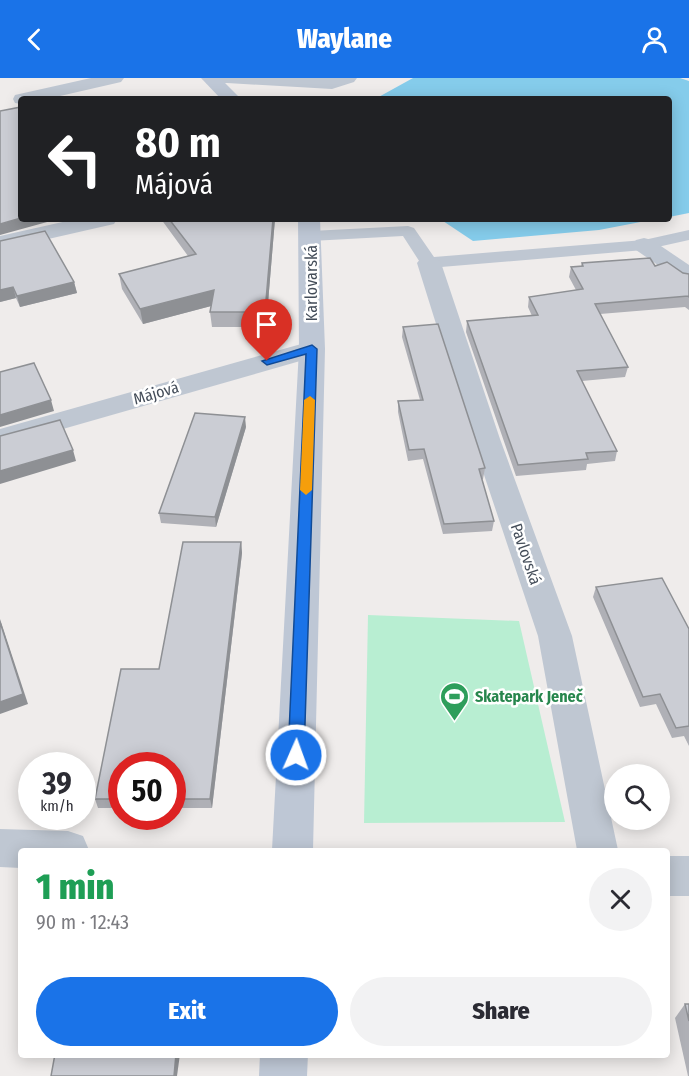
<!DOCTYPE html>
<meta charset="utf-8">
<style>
body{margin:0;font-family:"Fira Sans Condensed",sans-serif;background:#f2f2f3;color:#2b2b33;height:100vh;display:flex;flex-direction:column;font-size:22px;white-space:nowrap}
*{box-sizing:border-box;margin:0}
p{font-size:20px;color:#7c7c81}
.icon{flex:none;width:33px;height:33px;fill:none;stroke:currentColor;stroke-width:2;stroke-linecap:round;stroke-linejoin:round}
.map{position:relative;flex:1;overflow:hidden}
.drawer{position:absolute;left:18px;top:770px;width:652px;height:210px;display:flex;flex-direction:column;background:#fff;border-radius:6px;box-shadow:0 3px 15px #0003}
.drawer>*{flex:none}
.top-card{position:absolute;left:18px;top:18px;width:654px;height:126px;border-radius:6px;box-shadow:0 3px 15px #0003;background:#202124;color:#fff;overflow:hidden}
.buttons{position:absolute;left:604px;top:686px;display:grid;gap:12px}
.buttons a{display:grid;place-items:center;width:66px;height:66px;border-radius:50%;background:#fff;box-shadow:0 3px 15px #0003;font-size:30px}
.speed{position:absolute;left:18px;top:674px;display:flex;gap:12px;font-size:30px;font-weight:700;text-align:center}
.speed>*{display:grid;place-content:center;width:78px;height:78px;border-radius:50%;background:#fff;box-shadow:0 3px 15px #0003;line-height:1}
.speed small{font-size:15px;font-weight:400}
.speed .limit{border:9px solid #d22;background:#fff;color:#111}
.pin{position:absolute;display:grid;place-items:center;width:51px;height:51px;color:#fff;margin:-62px -26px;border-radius:50% 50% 50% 0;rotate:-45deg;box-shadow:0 0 6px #0007}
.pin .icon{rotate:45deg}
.me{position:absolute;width:66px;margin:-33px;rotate:2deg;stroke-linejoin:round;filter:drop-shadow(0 0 4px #0008)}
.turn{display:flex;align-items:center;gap:21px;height:126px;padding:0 18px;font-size:27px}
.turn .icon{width:78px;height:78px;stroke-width:2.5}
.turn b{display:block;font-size:42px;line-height:51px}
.round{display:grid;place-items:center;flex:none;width:63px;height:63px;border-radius:32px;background:#f2f2f3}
.head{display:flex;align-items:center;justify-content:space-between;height:102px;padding:0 18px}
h1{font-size:36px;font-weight:800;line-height:45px;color:#1e9e55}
.action{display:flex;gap:12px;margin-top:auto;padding:12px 18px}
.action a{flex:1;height:69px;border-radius:36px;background:#1a73e8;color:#fff;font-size:24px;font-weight:800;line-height:69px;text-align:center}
.action a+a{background:#f2f2f3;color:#2b2b33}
header{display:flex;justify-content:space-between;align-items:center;height:78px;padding:0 18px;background:#1a73e8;color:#fff;font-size:27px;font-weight:800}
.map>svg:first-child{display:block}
</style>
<header><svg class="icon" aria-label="back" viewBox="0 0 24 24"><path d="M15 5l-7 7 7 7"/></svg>Waylane<svg class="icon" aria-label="person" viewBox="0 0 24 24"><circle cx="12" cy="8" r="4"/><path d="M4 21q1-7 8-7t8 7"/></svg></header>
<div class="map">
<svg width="689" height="998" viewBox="0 0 689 998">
<rect width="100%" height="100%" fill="#efeceb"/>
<path fill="#b8eed2" d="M368,537L519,543L565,744L364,745Z"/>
<g fill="#85cceb">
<path d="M413,0H680L689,3V135L669,139V21H375Z"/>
<path d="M440,141H656L599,152L473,163Z"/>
</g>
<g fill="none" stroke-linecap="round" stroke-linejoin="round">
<path fill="#bfc7d2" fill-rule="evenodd" d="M408,148L414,150L434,179L644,162L689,152V162L644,172L429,190L423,189L403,158L311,163L303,158L311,153Z"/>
<g fill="#bfc7d2" fill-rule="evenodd">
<path d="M91,0H124L121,4L47,21H21V26L15,25L13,21L15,17Z"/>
<path d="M205,0H357L354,4L332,11L227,5L207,6Z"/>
<path d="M76,141H117L114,146L0,172V158Z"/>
<path d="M644,160L652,162L689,187V205L681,203L636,172L632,167L636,162Z"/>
<path d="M429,178L437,180L441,185L500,361L572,558L618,772H577L538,558L472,361L417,185L421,180Z"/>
<path d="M312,263L321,265L325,271L321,277L0,369V351Z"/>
<path d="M0,751L68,753L83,758L89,772H21V790L0,789Z"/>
<rect x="668" y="778" width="21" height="40"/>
</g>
<g fill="#bec7d5" fill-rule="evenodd">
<path d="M201,0H220L241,21H221Z"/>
<path d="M298,141H320L325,271L313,772H272L299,271Z"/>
<path d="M260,976H308L307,998H259Z"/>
</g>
</g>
<g fill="#afb0b6">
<path d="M161,141H275L266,249H212L210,234L211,228L143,246L122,211L119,196L188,178Z"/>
<path d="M0,163L74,204L77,215L20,229L16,220L0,224Z"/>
<path d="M582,185L655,188L689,196V232L685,229L600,236L628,289L625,299L582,303L617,373L615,383L587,386L586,392L516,398L466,254L467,243L532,238L528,229L529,219L576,212L569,199L571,189L581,188Z"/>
<path d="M403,249L485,390L483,401H482L494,443L492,453L443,456L423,381L408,383L398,334V323L420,322L402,259Z"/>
<path d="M246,349L216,449L161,445L159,435Z"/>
<path d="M241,464L242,475L212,730H172V687H122V730H98L95,721L159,591Z"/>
<path d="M596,509L689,551V668L684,658L672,660L656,626L640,629L593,519Z"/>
<path d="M685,926H689V998H688L675,940Z"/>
</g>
<g fill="#8e9094">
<path d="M21,140V141H58L0,157V146Z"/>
<path d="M273,141H275L266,249L265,234Z"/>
<path d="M74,204L77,215L20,229L17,218Z"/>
<path d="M13,209L16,220L0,224V212Z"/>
<path d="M214,212L215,227L143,246L140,231Z"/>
<path d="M51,322L54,333L0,349V337Z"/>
<path d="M245,339L246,349L216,449L215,439Z"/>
<path d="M73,372L76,383L0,406V393Z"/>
<path d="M241,464L242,475L212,730L210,721Z"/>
<path d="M0,541L28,626L0,636Z"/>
<path d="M176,976H180L177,998H174Z"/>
</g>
<g fill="#cbcdd4" stroke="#8e9094" stroke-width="1.5">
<path d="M21,29V140L0,146V33Z"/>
<path d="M169,141H273L265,234H210L214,212L140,231L119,196L196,176Z"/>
<path d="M45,153L74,204L17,218L13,209L0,212V163Z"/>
<path d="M650,180L655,188L667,184L683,195L689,196V219L688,218L595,226L628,289L577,293L617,373L586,375L588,381L518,387L467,243L538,237L529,219L583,211L571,189L583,188L582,185Z"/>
<path d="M438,246L485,390L479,391L494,443L444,446L424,371L409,372L398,323L423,322L403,249Z"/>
<path d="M34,285L51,322L0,337V294Z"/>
<path d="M195,335L245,339L215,439L159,435Z"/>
<path d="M60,342L73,372L0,393V358Z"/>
<path d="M183,464H241L210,721H172V687H122V721H95L121,591H159Z"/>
<path d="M662,500L689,551V648L676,650L660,616L643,619L596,509Z"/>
<path d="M0,544L23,616L0,624Z"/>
<path d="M685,926H689V943Z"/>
<path d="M55,976H176L174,998H51Z"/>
</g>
<path fill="#1a73e8" stroke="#114b97" stroke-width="1.5" d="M312,267L317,271L304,677L301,682L296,684L290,682L288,677L306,276L267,287L262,283Z"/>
<path fill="#f59e0b" d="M310,318L315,322L312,412L306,417L300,412L304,322Z"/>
<defs>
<symbol id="stadium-pin" viewBox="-11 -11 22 30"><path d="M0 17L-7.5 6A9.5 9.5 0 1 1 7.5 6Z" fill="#2e9e5b" stroke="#fff"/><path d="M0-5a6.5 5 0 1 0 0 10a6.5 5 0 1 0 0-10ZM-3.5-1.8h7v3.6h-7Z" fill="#fff"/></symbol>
</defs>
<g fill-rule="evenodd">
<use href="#stadium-pin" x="438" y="602" width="33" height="45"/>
</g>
<g text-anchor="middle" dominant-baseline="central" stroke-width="5" stroke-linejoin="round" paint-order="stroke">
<g font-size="16" fill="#444d59" stroke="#fff">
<text transform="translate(311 205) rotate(-90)">Karlovarská</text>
<text transform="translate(156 315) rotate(-16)">Májová</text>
<text transform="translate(526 476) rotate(71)">Pavlovská</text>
</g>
<g font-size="16" font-weight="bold" fill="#27864d" stroke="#fff" text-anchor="start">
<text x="475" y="618">Skatepark Jeneč</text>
</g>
</g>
</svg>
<div class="buttons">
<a><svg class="icon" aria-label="search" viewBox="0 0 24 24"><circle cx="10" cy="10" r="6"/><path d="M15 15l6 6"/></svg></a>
</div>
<div class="speed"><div>39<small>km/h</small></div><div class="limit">50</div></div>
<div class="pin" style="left:267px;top:283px;background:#d93025"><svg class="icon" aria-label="arrive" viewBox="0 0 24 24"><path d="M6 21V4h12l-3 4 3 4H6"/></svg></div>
<svg class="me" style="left:296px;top:677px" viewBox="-20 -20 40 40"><circle r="17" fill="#1a73e8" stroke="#fff" stroke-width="3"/><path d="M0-11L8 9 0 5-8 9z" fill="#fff"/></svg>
<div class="top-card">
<div class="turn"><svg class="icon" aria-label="left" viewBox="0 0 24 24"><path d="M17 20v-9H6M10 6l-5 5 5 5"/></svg><div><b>80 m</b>Májová</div></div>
</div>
<section class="drawer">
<div class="head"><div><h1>1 min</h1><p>90 m · 12:43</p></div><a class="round"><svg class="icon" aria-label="close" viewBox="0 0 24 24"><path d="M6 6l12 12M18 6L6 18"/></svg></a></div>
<div class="action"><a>Exit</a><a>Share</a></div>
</section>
</div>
